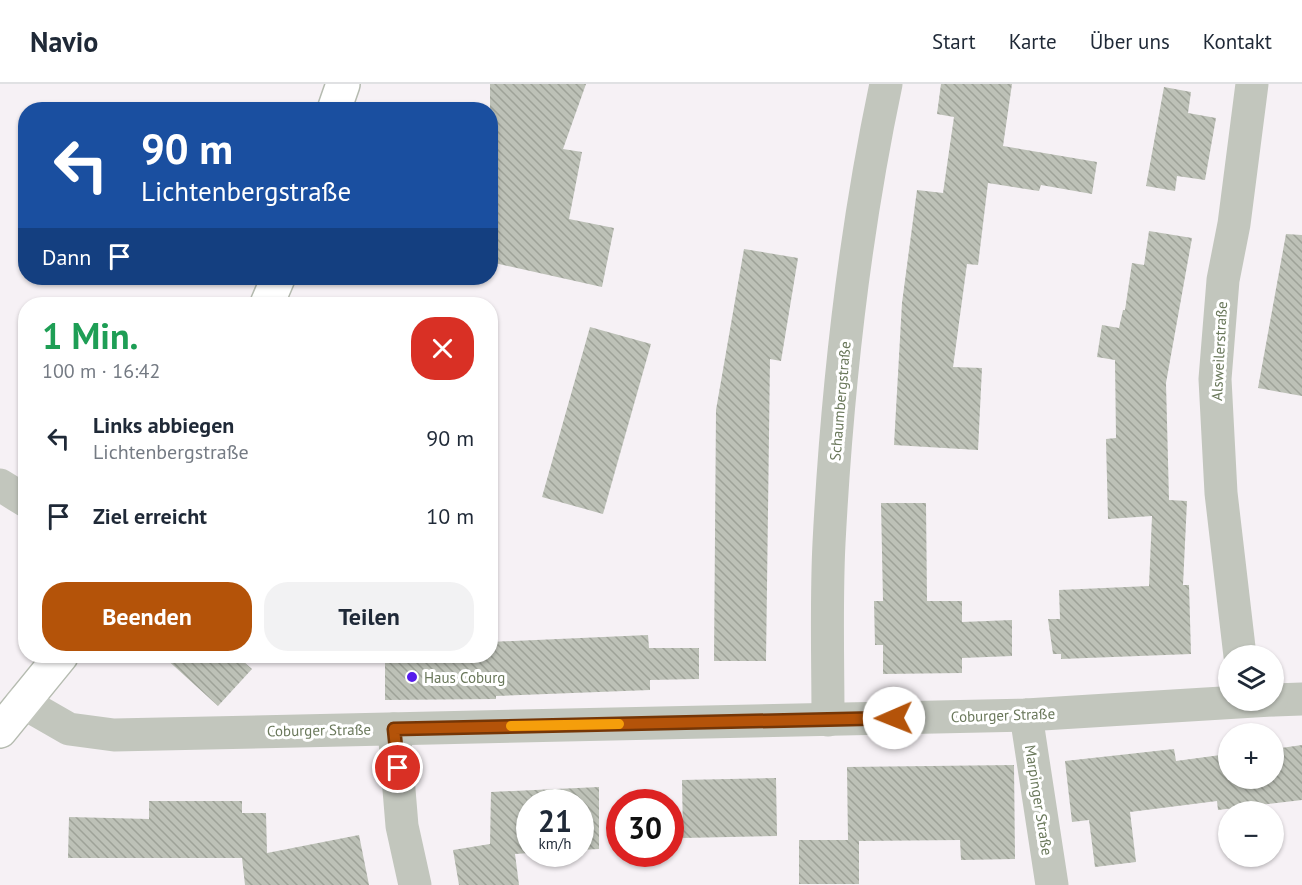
<!DOCTYPE html>
<html lang="de">
<meta charset="utf-8">
<style>
body{margin:0;font-family:"PT Sans",sans-serif;background:#f2f2f3;color:#1f2937;height:100vh;display:flex;flex-direction:column;font-size:22px;white-space:nowrap}
*{box-sizing:border-box;margin:0}
p{font-size:20px;color:#747a83}
.icon{flex:none;width:33px;height:33px;fill:none;stroke:currentColor;stroke-width:2;stroke-linecap:round;stroke-linejoin:round}
.map{position:relative;flex:1;overflow:hidden}
.panel{position:absolute;left:18px;top:213px;width:480px;height:366px;display:flex;flex-direction:column;background:#fff;border-radius:24px;box-shadow:0 2px 4px #0004}
.panel>*{flex:none}
.banner{position:absolute;left:18px;top:18px;width:480px;height:183px;border-radius:24px;box-shadow:0 2px 4px #0004;background:#1a4fa0;color:#fff;overflow:hidden}
.tools{position:absolute;left:1218px;top:561px;display:grid;gap:12px}
.tools a{display:grid;place-items:center;width:66px;height:66px;border-radius:50%;background:#fff;box-shadow:0 2px 4px #0004;font-size:30px}
.speed{position:absolute;left:516px;top:705px;display:flex;gap:12px;font-size:30px;font-weight:700;text-align:center}
.speed>*{display:grid;place-content:center;width:78px;height:78px;border-radius:50%;background:#fff;box-shadow:0 2px 4px #0004;line-height:1}
.speed small{font-size:15px;font-weight:400}
.speed .limit{border:9px solid #d22;background:#fff;color:#111}
.pin{position:absolute;display:grid;place-items:center;width:51px;height:51px;color:#fff;margin:-26px;border:3px solid #fff;border-radius:50%;box-shadow:0 2px 6px #0007}
.me{position:absolute;width:66px;margin:-33px;rotate:269deg;stroke-linejoin:round;filter:drop-shadow(0 0 4px #0008)}
.turn{display:flex;align-items:center;gap:21px;height:126px;padding:0 24px;font-size:27px}
.turn .icon{width:78px;height:78px;stroke-width:2.5}
.turn b{display:block;font-size:42px;line-height:51px}
.then{display:flex;align-items:center;height:57px;padding:0 24px;background:#0003;gap:12px;font-size:22px}
.round{display:grid;place-items:center;flex:none;width:63px;height:63px;border-radius:24px;background:#f2f2f3}
.summary{display:flex;align-items:center;justify-content:space-between;height:102px;padding:0 24px}
h1{font-size:36px;font-weight:700;line-height:45px;color:#1e9e55}
.primary-button{display:flex;gap:12px;margin-top:auto;padding:12px 24px}
.primary-button a{flex:1;height:69px;border-radius:24px;background:#b45309;color:#fff;font-size:24px;font-weight:700;line-height:69px;text-align:center}
.primary-button a+a{background:#f2f2f3;color:#1f2937}
ul{padding:0;list-style:none}
li{display:flex;align-items:center;gap:18px;height:78px;padding:0 24px}
li div{flex:1}
li b{display:block;font-size:22px}
li em{font-style:normal}
header{display:flex;align-items:center;gap:36px;box-sizing:border-box;height:84px;padding:0 30px;background:#fff;border-bottom:2px solid #e0e1e3}
header strong{font-size:28px}
nav{display:flex;gap:33px;margin-inline-start:auto;font-size:21px}
.map>svg:first-child{display:block}
</style>
<header>
<strong>Navio</strong>
<nav><a>Start</a><a>Karte</a><a>Über uns</a><a>Kontakt</a></nav>
</header>
<div class="map">
<svg width="1302" height="801" viewBox="0 0 1302 801">
<defs>
<pattern id="building-back-hatch" width="6" height="6" patternUnits="userSpaceOnUse" patternTransform="scale(1.5)"><rect width="6" height="6" fill="#bdc1b7"/><path d="M-1 5l2 2M0 0l6 6M5-1l2 2" fill="none" stroke="#9ea298"/></pattern>
</defs>
<rect width="100%" height="100%" fill="#f6f1f5"/>
<g fill="url(#building-back-hatch)">
<path d="M490,0H586L563,65L582,68L569,135L614,144L602,203L490,178Z"/>
<path d="M941,0H1012L1003,62L1097,78L1092,110L1041,101L1039,107L988,99L978,181L967,180L953,283L982,284L978,366L894,361L902,219L917,106L943,109L954,33L937,30Z"/>
<path d="M1164,3L1191,8L1188,29L1216,34L1205,96L1177,92L1175,107L1146,102Z"/>
<path d="M1149,147L1192,154L1166,299L1169,416L1187,417L1183,501H1189L1191,570L1061,575V570H1053L1048,535H1060L1059,506L1149,502L1152,432L1108,435L1106,355L1116,354L1115,276L1097,273L1102,241L1119,244L1123,226H1125L1132,179L1144,181Z"/>
<path d="M1286,150L1302,151V312L1258,304Z"/>
<path d="M744,165L798,174L781,277L770,275L766,577H714L716,326Z"/>
<path d="M590,243L651,260L603,430L542,413Z"/>
<path d="M881,419H926L927,517H962V538L1012,536V572L962,574V589L883,590V561H875L874,517H883Z"/>
<path d="M648,551L649,564H699V595L650,596V606L496,612V615L385,616V572H490V558Z"/>
<path d="M163,572H237L252,585L218,622Z"/>
<path d="M1302,661V716L1218,726L1217,717L1130,728L1136,778L1095,783L1089,736L1072,738L1065,677L1174,665L1176,677L1228,670V694H1274V665Z"/>
<path d="M1014,681L1015,775L961,776L960,756L859,757V800H799V756H848L847,683Z"/>
<path d="M776,694L777,752L683,754L682,696Z"/>
<path d="M599,703V765L580,766V718H530V769L515,770L519,801H459L453,766L490,760L491,708Z"/>
<path d="M149,717H242V729H266L267,769L359,751L369,801H245L242,774H68L69,733L149,735Z"/>
</g>
<g fill="none" stroke-linecap="round" stroke-linejoin="round">
<defs>
<g id="secondary">
<path d="M334,26L343,0"/>
<path d="M267,220L278,194"/>
<path d="M0,647L61,572"/>
</g>
</defs>
<use href="#secondary" stroke="#b5bbb0" stroke-width="36"/>
<g stroke="#c2c6bd" stroke-width="33">
<path d="M0,401L26,417"/>
<path d="M1240,572L1221,409L1215,295L1223,196L1234,140L1252,0"/>
<path d="M1274,616L1302,615"/>
<path d="M22,618L69,645L114,651L1026,631L1271,616"/>
<path d="M1026,631L1052,801"/>
<path d="M828,636C828,577 826,518 829,459C837,305 854,151 886,0"/>
<path d="M394,645L402,742L415,801"/>
</g>
<use href="#secondary" stroke="#fff" stroke-width="33"/>
</g>
<g fill="none" stroke-linecap="round" stroke-linejoin="round">
<defs>
<path id="route" d="M398,684L394,645L894,634"/>
</defs>
<use href="#route" stroke="#753606" stroke-width="15"/>
<use href="#route" stroke="#b45309" stroke-width="10"/>
<path stroke="#f59e0b" stroke-width="10" d="M511,642L619,640"/>
</g>
<circle fill="#561bec" stroke="#fff" stroke-width="2" cx="412" cy="593" r="6"/>
<g text-anchor="middle" dominant-baseline="central" stroke-width="6" stroke-linejoin="round" paint-order="stroke">
<g font-size="15" fill="#6a785b" stroke="#fff">
<text transform="translate(1219 267) rotate(-87)">Alsweilerstraße</text>
<text transform="translate(840 317) rotate(-85)">Schaumbergstraße</text>
<text transform="translate(1003 631) rotate(-2)">Coburger Straße</text>
<text transform="translate(319 646) rotate(-1)">Coburger Straße</text>
<text transform="translate(1039 716) rotate(81)">Marpinger Straße</text>
</g>
<g font-size="15" fill="#6a785b" stroke="#fff" text-anchor="start">
<text x="424" y="593">Haus Coburg</text>
</g>
</g>
</svg>
<div class="tools">
<a><svg class="icon" aria-label="layers" viewBox="0 0 24 24"><path d="M12 4l9 5-9 5-9-5zM3 14l9 5 9-5"/></svg></a>
<a>+</a>
<a>−</a>
</div>
<div class="speed"><div>21<small>km/h</small></div><div class="limit">30</div></div>
<div class="pin" style="left:398px;top:684px;background:#d93025"><svg class="icon" aria-label="arrive" viewBox="0 0 24 24"><path d="M6 21V4h12l-3 4 3 4H6"/></svg></div>
<svg class="me" style="left:894px;top:634px" viewBox="-20 -20 40 40"><circle r="19" fill="#fff"/><path d="M0-13L10 11 0 6-10 11z" fill="#b45309"/></svg>
<div class="banner">
<div class="turn"><svg class="icon" aria-label="left" viewBox="0 0 24 24"><path d="M17 20v-9H6M10 6l-5 5 5 5"/></svg><div><b>90 m</b>Lichtenbergstraße</div></div>
<div class="then">Dann<svg class="icon" aria-label="arrive" viewBox="0 0 24 24"><path d="M6 21V4h12l-3 4 3 4H6"/></svg></div>
</div>
<section class="panel">
<div class="summary"><div><h1>1 Min.</h1><p>100 m · 16:42</p></div><a class="round" style="background:#d93025;color:#fff"><svg class="icon" aria-label="close" viewBox="0 0 24 24"><path d="M6 6l12 12M18 6L6 18"/></svg></a></div>
<ul>
<li><svg class="icon" aria-label="left" viewBox="0 0 24 24"><path d="M17 20v-9H6M10 6l-5 5 5 5"/></svg><div><b>Links abbiegen</b><p>Lichtenbergstraße</p></div><em>90 m</em></li>
<li><svg class="icon" aria-label="arrive" viewBox="0 0 24 24"><path d="M6 21V4h12l-3 4 3 4H6"/></svg><div><b>Ziel erreicht</b></div><em>10 m</em></li>
</ul>
<div class="primary-button"><a>Beenden</a><a>Teilen</a></div>
</section>
</div>
